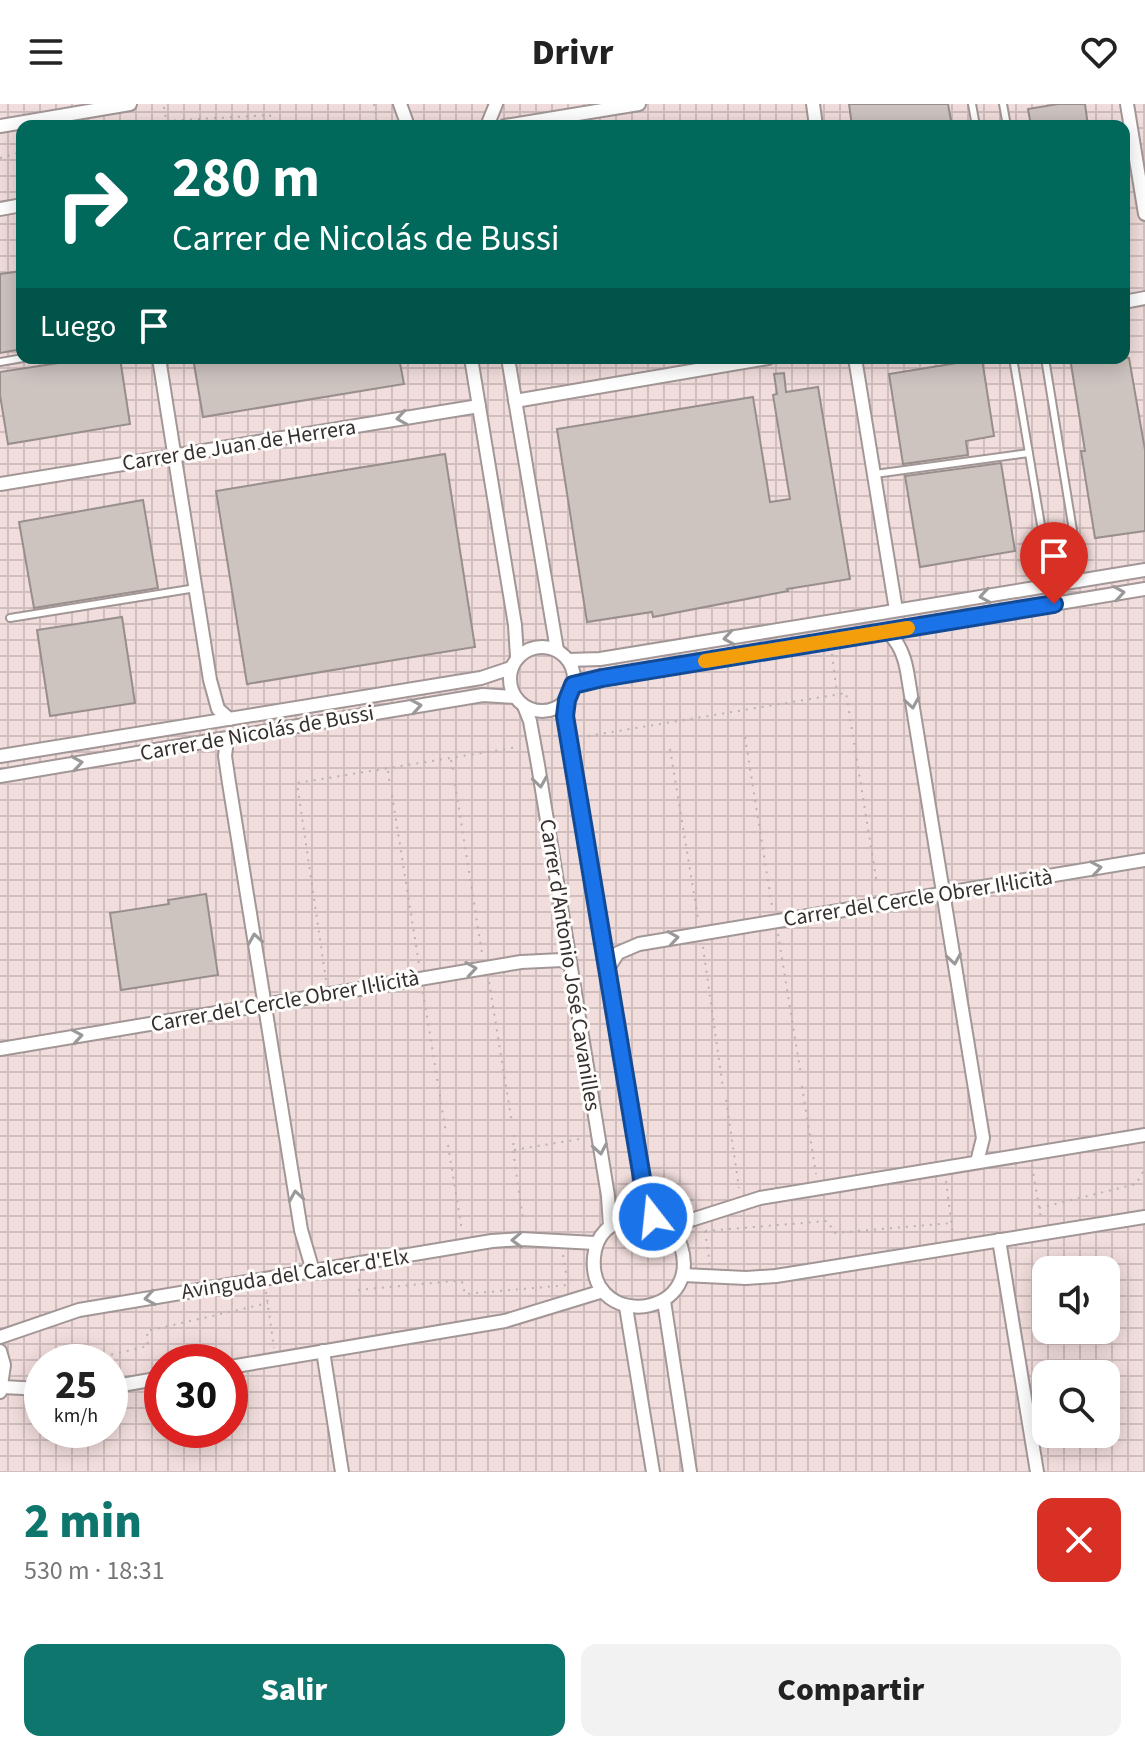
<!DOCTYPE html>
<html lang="es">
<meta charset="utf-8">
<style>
body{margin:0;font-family:"Source Sans 3",sans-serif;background:#f2f2f2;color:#222;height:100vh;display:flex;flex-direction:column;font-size:30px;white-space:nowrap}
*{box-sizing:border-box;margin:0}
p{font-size:26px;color:#767676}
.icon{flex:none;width:44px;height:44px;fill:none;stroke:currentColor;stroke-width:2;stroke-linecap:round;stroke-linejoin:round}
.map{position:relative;height:1368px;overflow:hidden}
.drawer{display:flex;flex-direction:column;background:#fff;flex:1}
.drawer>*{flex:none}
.guide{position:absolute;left:16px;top:16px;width:1114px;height:244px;border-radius:16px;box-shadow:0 4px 20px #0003;background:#00695c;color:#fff;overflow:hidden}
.tools{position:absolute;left:1032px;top:1152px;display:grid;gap:16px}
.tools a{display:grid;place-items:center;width:88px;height:88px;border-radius:16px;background:#fff;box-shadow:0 4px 20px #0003;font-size:40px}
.speed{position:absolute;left:24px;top:1240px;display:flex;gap:16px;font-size:40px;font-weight:700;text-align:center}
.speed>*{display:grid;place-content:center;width:104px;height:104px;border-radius:50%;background:#fff;box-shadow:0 4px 20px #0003;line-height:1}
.speed small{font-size:20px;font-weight:400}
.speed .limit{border:12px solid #d22;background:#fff;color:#111}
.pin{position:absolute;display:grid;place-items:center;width:68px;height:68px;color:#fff;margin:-82px -34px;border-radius:50% 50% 50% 0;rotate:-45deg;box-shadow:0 0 8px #0007}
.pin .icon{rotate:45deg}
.me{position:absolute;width:88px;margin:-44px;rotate:344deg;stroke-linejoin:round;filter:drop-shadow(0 0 6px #0008)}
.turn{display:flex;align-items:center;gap:28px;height:168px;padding:0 24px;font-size:36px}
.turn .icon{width:104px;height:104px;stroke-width:2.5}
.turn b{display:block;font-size:56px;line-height:68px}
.then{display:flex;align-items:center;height:76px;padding:0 24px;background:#0003;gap:16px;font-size:30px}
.round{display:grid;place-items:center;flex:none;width:84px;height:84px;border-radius:16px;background:#f2f2f2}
.overview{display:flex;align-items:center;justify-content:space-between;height:136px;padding:0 24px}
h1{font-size:48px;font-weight:800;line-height:60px;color:#0f766e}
.primary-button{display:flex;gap:16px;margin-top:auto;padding:16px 24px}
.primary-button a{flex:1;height:92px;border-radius:16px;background:#0f766e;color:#fff;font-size:32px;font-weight:800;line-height:92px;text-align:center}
.primary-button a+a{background:#f2f2f2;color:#222}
header{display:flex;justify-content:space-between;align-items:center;height:104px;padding:0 24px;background:#fff;font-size:36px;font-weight:800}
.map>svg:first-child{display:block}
</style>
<header><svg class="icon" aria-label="menu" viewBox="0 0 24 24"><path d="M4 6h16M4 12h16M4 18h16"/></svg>Drivr<svg class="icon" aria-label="heart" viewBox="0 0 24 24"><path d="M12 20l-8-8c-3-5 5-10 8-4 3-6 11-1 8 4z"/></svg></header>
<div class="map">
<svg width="1145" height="1368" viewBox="0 0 1145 1368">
<defs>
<pattern id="industrial-grid" width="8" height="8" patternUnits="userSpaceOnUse" patternTransform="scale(2)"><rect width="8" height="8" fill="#f1dddc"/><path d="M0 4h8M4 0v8" fill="none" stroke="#cfbebd"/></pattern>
</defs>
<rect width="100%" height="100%" fill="#f9edec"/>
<path fill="url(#industrial-grid)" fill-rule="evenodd" d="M0,0H1145V1368H0ZM22,22H1124V254H22ZM1046,1166H1106V1226H1046ZM42,1258H110V1326H42ZM162,1258H230V1326H162ZM1046,1270H1106V1330H1046Z"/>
<g fill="#cdc3bf" stroke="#988f8b" stroke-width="2">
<path d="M849,0H948L952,22H852Z"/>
<path d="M1058,0H1085L1088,22H1031L1028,5Z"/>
<path d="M22,167V245L0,249V170Z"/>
<path d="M91,254H120L130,320L8,340L0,291V268Z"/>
<path d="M193,254H399L404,280L203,313Z"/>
<path d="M1070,254H1129L1145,346V427L1095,434L1081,347H1085Z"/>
<path d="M982,255L994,332L966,337L968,351L903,360L889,270Z"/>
<path d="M784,269L786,288L818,283L850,475L787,485L788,487L653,513L652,508L587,518L557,325L753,293L770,398L790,395L773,291L777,290L774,270Z"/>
<path d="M445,350L475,543L247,580L216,387Z"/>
<path d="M1001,359L1015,447L920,463L905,372Z"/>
<path d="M143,396L158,484L34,504L19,418Z"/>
<path d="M122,513L135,599L50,612L37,526Z"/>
<path d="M206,790L218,871L121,886L110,809L169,800L168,796Z"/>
</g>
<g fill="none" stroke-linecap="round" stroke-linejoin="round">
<defs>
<g id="lane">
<path d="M972,0L976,22"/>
<path d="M1003,0L1007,22"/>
<path d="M1013,254L1051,481"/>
<path d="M1045,254L1081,476"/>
<path d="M0,258L23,254"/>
<path d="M875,370L1029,349"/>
<path d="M10,514L196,484"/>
</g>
<g id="street">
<path d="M400,0L408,22"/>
<path d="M813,0L816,22"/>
<path d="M1127,0L1145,110"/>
<path d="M0,22L130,0"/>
<path d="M487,22L496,0"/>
<path d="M505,22L639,0"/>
<path d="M0,105L22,101"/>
<path d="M1124,198L1145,194"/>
<path d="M159,254L210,576L218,605L229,615"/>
<path d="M471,254L515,521L517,553"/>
<path d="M508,254L557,546"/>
<path d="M855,254L896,506"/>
<path d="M515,297L768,254"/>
<path d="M0,380L479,302"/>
<path d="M887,527C899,539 904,551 907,567L983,1034L977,1058"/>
<circle cx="542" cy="575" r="32"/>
<path d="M568,556L600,555L1145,466"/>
<path d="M573,581L592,576L1145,485"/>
<path d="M567,596L565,612L644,1086L653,1113"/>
<path d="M524,602L530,617L538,661L608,1092L610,1122"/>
<path d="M227,635L225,652L229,679L301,1126L313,1167"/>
<path d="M0,652L481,574L511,564"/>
<path d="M0,672L483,591L515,593"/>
<path d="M607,866L618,849L639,840L1145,756"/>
<path d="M0,945L521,858L562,856L570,861"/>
<path d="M633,1111L653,1113L672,1122C724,1213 587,1232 594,1153C596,1129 611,1119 633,1111Z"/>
<path d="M672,1122L760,1094L1145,1031"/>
<path d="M999,1136L1037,1368"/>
<path d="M683,1171L746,1174L776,1172L1145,1113"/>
<path d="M664,1197L690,1368"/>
<path d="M626,1203L653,1368"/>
<path d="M0,1233L79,1206L492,1137L521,1135L595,1139"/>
<path d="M0,1247L4,1261L0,1288"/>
<path d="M323,1247L342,1368"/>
<path d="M230,1263L505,1217L603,1187"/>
<path d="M2,1283L42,1285"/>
<path d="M110,1283L162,1274"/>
</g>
</defs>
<use href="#lane" stroke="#a29796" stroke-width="10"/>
<use href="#street" stroke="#a29796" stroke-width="16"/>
<g stroke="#bbb2b1" stroke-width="2" stroke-dasharray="2 6" stroke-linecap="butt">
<path d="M374,0L378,22"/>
<path d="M164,3L167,22"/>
<path d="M166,17L270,11L271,22"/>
<path d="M286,22L377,18"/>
<path d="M0,54L22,48"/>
<path d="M832,550L837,590"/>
<path d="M588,632L846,589L877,780"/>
<path d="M745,633L772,802"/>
<path d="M670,645L698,814"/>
<path d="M451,656L454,670"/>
<path d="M388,667L390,681"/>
<path d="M455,680L482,849"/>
<path d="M392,691L419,860"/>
<path d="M778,830L801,971"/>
<path d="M703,843L723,984"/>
<path d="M326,876L297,679L518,643"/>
<path d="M489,878L512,1019"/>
<path d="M423,888L446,1029"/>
<path d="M802,982L816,1070"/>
<path d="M726,996L739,1084"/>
<path d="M514,1031L513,1046L523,1116"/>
<path d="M448,1041L462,1127"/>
<path d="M514,1046L580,1035"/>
<path d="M1032,1062L1041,1115"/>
<path d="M946,1077L953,1131"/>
<path d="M1039,1104L1136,1080L1145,1064"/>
<path d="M705,1127L827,1117L835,1129L952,1119"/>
<path d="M705,1127L710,1161"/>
<path d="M563,1151L568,1180"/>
<path d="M358,1186L453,1177L462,1178L465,1190L568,1181"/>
<path d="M266,1188L274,1244"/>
<path d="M80,1258L148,1242L147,1227L268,1199"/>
<path d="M31,1270L42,1267"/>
</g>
<use href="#lane" stroke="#fff" stroke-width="6"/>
<use href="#street" stroke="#fff" stroke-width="12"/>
</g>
<defs><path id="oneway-chevron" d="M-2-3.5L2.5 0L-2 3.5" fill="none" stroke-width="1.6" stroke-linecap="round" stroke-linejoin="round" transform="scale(2)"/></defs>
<g stroke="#9a9898">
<use href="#oneway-chevron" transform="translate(402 314) rotate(171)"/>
<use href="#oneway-chevron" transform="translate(1119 489) rotate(-9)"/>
<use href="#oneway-chevron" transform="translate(985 492) rotate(171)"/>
<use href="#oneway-chevron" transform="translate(729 534) rotate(171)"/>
<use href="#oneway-chevron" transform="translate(912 599) rotate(81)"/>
<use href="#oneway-chevron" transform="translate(416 602) rotate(-10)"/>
<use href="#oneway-chevron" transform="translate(77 659) rotate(-9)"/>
<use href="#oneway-chevron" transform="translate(540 678) rotate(81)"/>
<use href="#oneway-chevron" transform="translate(1096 764) rotate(-10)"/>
<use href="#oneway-chevron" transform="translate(673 834) rotate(-9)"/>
<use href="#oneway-chevron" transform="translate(255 835) rotate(-99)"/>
<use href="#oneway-chevron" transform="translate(954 855) rotate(81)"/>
<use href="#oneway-chevron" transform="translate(471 865) rotate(-9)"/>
<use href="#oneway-chevron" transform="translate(77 932) rotate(-10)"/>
<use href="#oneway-chevron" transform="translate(600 1045) rotate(80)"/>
<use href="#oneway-chevron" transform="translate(296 1092) rotate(-99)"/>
<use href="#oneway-chevron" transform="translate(517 1136) rotate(178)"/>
<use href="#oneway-chevron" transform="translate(150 1194) rotate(171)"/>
</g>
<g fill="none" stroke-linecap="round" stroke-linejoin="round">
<defs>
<path id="route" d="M653,1113L644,1086L565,612L567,596L573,581L602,574L1054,500"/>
</defs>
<use href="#route" stroke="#114b97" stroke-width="20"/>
<use href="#route" stroke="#1a73e8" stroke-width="14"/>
<path stroke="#f59e0b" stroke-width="14" d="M705,557L908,524"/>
</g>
<g text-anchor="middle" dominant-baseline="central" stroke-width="6" stroke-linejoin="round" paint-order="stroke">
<g font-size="22" fill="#353030" stroke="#fffdfc">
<text transform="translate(239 341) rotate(-9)">Carrer de Juan de Herrera</text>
<text transform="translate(257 629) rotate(-10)">Carrer de Nicolás de Bussi</text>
<text transform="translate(918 794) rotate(-9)">Carrer del Cercle Obrer Il·licità</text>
<text transform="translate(570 861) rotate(81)">Carrer d'Antonio José Cavanilles</text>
<text transform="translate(285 897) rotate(-10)">Carrer del Cercle Obrer Il·licità</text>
<text transform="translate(295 1170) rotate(-9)">Avinguda del Calcer d'Elx</text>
</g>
</g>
</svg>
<div class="tools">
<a><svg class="icon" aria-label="sound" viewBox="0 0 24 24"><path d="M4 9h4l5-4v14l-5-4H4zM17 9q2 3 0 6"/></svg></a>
<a><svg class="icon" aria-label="search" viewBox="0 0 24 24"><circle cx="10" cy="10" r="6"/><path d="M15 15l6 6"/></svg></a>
</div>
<div class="speed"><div>25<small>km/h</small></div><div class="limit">30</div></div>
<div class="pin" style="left:1054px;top:500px;background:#d93025"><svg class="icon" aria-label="arrive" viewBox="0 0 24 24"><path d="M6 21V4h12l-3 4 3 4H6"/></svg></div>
<svg class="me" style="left:653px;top:1113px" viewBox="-20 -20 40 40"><circle r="17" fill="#1a73e8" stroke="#fff" stroke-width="3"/><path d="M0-11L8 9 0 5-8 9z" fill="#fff"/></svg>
<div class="guide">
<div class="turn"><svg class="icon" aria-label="right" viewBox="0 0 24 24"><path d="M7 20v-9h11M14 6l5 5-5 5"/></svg><div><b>280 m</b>Carrer de Nicolás de Bussi</div></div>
<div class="then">Luego<svg class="icon" aria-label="arrive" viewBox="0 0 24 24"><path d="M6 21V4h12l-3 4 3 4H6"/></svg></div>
</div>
</div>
<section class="drawer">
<div class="overview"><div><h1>2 min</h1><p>530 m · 18:31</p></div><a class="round" style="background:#d93025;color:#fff"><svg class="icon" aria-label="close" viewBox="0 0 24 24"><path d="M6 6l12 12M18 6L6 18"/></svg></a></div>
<div class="primary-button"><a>Salir</a><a>Compartir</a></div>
</section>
